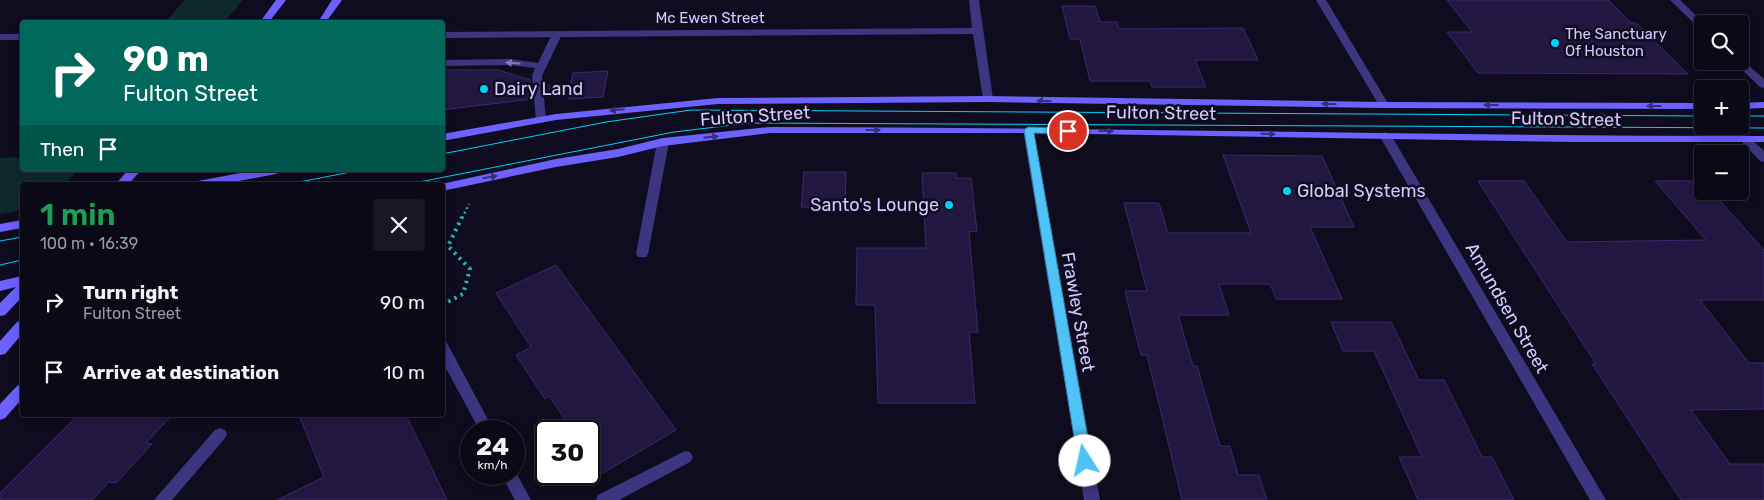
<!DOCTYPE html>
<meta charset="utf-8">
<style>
body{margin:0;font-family:Rubik,sans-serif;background:#1a1724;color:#f1f3f6;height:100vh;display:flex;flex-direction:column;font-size:19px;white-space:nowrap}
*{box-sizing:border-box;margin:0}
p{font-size:16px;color:#9a9aa1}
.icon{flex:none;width:28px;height:28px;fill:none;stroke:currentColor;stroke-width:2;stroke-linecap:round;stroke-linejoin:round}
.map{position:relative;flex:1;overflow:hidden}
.sheet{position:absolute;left:20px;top:182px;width:425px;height:235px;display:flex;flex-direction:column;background:#0c0917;border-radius:5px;box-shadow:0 2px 12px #0003,0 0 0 1px #2c2a36}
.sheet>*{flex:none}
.guide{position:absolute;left:20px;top:20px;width:425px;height:152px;border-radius:5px;box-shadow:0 2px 12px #0003,0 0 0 1px #2c2a36;background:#00695c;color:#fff;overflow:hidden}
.tools{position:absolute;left:1694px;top:15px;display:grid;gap:10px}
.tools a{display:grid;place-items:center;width:55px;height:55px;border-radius:5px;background:#0c0917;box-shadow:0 2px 12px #0003,0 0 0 1px #2c2a36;font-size:25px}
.speed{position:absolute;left:460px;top:420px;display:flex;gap:10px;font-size:25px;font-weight:700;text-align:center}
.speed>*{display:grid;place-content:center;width:65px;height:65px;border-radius:50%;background:#0c0917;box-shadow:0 2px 12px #0003,0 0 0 1px #2c2a36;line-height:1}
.speed small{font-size:12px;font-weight:400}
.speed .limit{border:2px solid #111;border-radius:8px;background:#fff;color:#111}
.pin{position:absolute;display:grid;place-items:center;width:42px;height:42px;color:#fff;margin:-21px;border:2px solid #fff;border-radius:50%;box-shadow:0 1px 5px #0007}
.me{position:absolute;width:55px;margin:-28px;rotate:350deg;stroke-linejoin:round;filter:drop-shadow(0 0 4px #0008)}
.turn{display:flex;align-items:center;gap:18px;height:105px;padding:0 20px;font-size:22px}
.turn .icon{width:65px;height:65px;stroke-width:2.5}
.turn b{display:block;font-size:35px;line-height:42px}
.then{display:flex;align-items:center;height:48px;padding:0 20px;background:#0003;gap:10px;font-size:19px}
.round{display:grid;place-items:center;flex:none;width:52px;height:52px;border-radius:5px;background:#1a1724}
.overview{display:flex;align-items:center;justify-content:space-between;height:85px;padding:0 20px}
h1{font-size:30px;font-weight:600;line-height:38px;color:#1e9e55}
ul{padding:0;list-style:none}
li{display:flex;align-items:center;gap:15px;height:70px;padding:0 20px}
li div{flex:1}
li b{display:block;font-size:19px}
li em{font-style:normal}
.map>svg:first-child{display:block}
</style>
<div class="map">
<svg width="1764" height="500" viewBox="0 0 1764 500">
<rect width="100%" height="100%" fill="#100c1f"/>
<g fill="#0f292a">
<path d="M185,0H243L224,22H165Z"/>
<path d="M22,157V170H96L94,173L76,172L64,185H22V210L0,214V158Z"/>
</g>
<g fill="#221741" stroke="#3a296e">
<path d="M1447,0H1608L1630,22L1637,24L1688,74L1478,73L1447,32H1472Z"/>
<path d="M1062,6H1095L1100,22H1117L1119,29L1243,28L1258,60H1195L1206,87H1152L1150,81H1090L1080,39H1070Z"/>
<path d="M442,70H499L530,80L532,99L442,110Z"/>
<path d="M608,71L603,97L568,99L569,94L546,97L545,84L569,92L573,73Z"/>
<path d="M1223,155L1322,156L1354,227H1310L1342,299H1276L1270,284H1219L1229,315H1178L1193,366H1197L1220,446H1230L1238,475H1259L1267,500H1182L1147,355H1141L1125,291H1147L1124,203H1159L1168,233H1251Z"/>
<path d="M804,172H846L845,207H801Z"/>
<path d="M922,173H956V178H971L977,231L969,232L978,332H969L975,403H878L875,305H856L857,248H926Z"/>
<path d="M1478,181H1524L1567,242L1706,240L1655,181H1701L1702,183V191H1711L1764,250V300H1700L1749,363H1764V409L1691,410L1730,464H1764V500H1681L1592,364H1596Z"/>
<path d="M556,265L676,430L601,474L589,456V431H573L549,396L545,399L516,355L531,347L496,293Z"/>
<path d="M1331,322H1391L1419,380H1444L1482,457H1492L1514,500H1418L1399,457H1422L1374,351H1343Z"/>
<path d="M78,415H172L146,443L152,444L116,483L109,482L92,500H0V493Z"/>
<path d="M299,415H406L447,500H277L324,477Z"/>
</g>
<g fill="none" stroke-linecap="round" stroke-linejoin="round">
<path stroke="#2ab3b1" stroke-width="2.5" stroke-dasharray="2 3" stroke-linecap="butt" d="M462,218L469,204"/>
<path stroke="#2ab3b1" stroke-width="4" stroke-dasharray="2.5 4.5" stroke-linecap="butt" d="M442,305L463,294L470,269L448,246L462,217"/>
<g fill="#3c3680" fill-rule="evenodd">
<path d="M557,31L562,34L542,76L546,120L545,122L541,123L536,120L532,76L535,68L509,65L442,66V60L509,59L538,63L552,34Z"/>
<path d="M685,451L690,452L693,457L690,462L619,500H596L598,495Z"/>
</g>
<g fill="#3c3680" fill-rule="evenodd">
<path d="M969,0H979L993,99L988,102L983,99L973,34L442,38V32L972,28Z"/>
<path d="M1316,0H1326L1389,105L1388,107L1384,108L1379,105Z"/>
<path d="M1670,0H1680L1705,24H1702V29L1699,28Z"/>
<rect x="0" y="34" width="22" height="6"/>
<path d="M1740,58L1764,79V88L1760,87L1735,63L1734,61H1740Z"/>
<path d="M1028,127L1033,130L1100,500H1084L1023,130Z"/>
<path d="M1385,132L1391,135L1606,500H1590L1379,135Z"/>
<path d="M1745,136L1749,137L1764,151V162L1760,161L1741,141L1739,139Z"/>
<path d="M663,138L669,142L648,254L646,257H638L636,254L657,142Z"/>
<path d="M442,342L447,343L494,431H480L442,361Z"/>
<path d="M220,428L225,430L227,434L225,438L172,500H154L215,430Z"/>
<path d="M514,469L531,500H515L501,474H514Z"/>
</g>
<g fill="#6d61ff" fill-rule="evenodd">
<path d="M276,0H286L269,22H260Z"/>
<path d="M332,0H342L326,22H318Z"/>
<path d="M988,96L1384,102L1702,103V109L1384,108L988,102L718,104L556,120L442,141V134L556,114L718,98Z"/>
<path d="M1764,102V108L1740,109V103Z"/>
<path d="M770,127C1101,127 1433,136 1764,136V142H1574L1028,133H770L663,146L618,157L556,167L442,191V185H437L556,159L618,149L663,138Z"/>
<path d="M128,170H141L128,185H115Z"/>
<path d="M256,170H282L276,174L218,185H192L198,181Z"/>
<path d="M22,220V228L0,232V224Z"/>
<path d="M22,276V297L5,315L0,316V303L16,287L0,291V281Z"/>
<path d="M22,321V334L5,354L0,355V341L17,322Z"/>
<path d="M22,384V399L5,418L0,420V404L17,386Z"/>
</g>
<g stroke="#00d1f5" stroke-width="1">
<path d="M1740,116H1764"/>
<path d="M442,154L606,122L691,110L1702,116"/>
<path d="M284,185L361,170"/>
<path d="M404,185L674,132L750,123L1764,128"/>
<path d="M0,241L22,237"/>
<path d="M0,265L22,260"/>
</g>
</g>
<defs><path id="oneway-solid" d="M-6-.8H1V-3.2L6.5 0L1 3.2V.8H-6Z" transform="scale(1.25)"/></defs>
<use fill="#8079b9" href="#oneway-solid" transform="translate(513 63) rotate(-176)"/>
<g fill="#352e79">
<use href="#oneway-solid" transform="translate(1044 101) rotate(-179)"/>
<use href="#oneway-solid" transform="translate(1329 104) rotate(-179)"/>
<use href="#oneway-solid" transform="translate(1491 105) rotate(-180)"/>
<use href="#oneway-solid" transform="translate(1654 106) rotate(-180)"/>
<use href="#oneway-solid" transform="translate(617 110) rotate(175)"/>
<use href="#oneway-solid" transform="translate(873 130)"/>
<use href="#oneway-solid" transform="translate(1106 131) rotate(1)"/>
<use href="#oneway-solid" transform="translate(1268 134) rotate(1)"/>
<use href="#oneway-solid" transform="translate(711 137) rotate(-6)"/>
<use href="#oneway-solid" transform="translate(490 177) rotate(-9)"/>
</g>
<path fill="#4fc3f7" stroke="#337fa1" d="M1028,127L1068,128L1073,131L1068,134L1034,133L1092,461L1090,466L1085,467L1080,466L1078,461L1024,130Z"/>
<g fill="#00d1f5" stroke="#100c1f" stroke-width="2">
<circle cx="1555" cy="43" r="5"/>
<circle cx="484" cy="89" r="5"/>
<circle cx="1287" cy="191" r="5"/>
<circle cx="949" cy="205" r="5"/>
</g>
<g text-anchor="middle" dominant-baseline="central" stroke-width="5" stroke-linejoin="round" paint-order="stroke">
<g font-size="15" fill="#d3caff" stroke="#100c1f">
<text x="710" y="18">Mc Ewen Street</text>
</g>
<g font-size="15" fill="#d3caff" stroke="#100c1f" text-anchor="start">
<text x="1565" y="34">The Sanctuary<tspan x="1565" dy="17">Of Houston</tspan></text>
</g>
<g font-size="18" fill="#d3caff" stroke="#100c1f" text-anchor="start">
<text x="494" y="89">Dairy Land</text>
<text x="1297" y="191">Global Systems</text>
<text x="939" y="205" text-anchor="end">Santo's Lounge</text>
</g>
<g font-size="18" fill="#d3caff" stroke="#100c1f">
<text transform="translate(1161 113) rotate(1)">Fulton Street</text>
<text transform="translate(755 116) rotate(-4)">Fulton Street</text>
<text transform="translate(1566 119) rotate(1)">Fulton Street</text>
<text transform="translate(1507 308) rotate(60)">Amundsen Street</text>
<text transform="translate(1078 312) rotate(80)">Frawley Street</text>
</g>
</g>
</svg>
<div class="tools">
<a><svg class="icon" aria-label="search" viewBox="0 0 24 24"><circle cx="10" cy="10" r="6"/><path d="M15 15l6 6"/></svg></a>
<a>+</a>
<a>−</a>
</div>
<div class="speed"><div>24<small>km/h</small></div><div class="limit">30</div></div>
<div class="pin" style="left:1068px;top:131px;background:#d93025"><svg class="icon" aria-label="arrive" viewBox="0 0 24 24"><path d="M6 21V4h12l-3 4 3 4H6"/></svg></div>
<svg class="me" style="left:1085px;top:461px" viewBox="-20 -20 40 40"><circle r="19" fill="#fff"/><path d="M0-13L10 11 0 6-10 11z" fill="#4fc3f7"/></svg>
<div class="guide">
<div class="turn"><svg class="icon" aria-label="right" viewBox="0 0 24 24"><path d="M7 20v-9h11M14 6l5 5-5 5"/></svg><div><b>90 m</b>Fulton Street</div></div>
<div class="then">Then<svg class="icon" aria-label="arrive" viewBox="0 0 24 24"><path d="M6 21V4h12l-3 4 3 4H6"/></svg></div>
</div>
<section class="sheet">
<div class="overview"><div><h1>1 min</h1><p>100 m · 16:39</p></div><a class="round"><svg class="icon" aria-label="close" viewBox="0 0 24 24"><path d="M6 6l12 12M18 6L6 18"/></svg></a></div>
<ul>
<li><svg class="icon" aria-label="right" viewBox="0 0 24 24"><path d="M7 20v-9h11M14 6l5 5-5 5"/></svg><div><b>Turn right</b><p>Fulton Street</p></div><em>90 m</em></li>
<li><svg class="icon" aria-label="arrive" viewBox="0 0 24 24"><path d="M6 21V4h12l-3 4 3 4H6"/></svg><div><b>Arrive at destination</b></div><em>10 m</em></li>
</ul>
</section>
</div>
